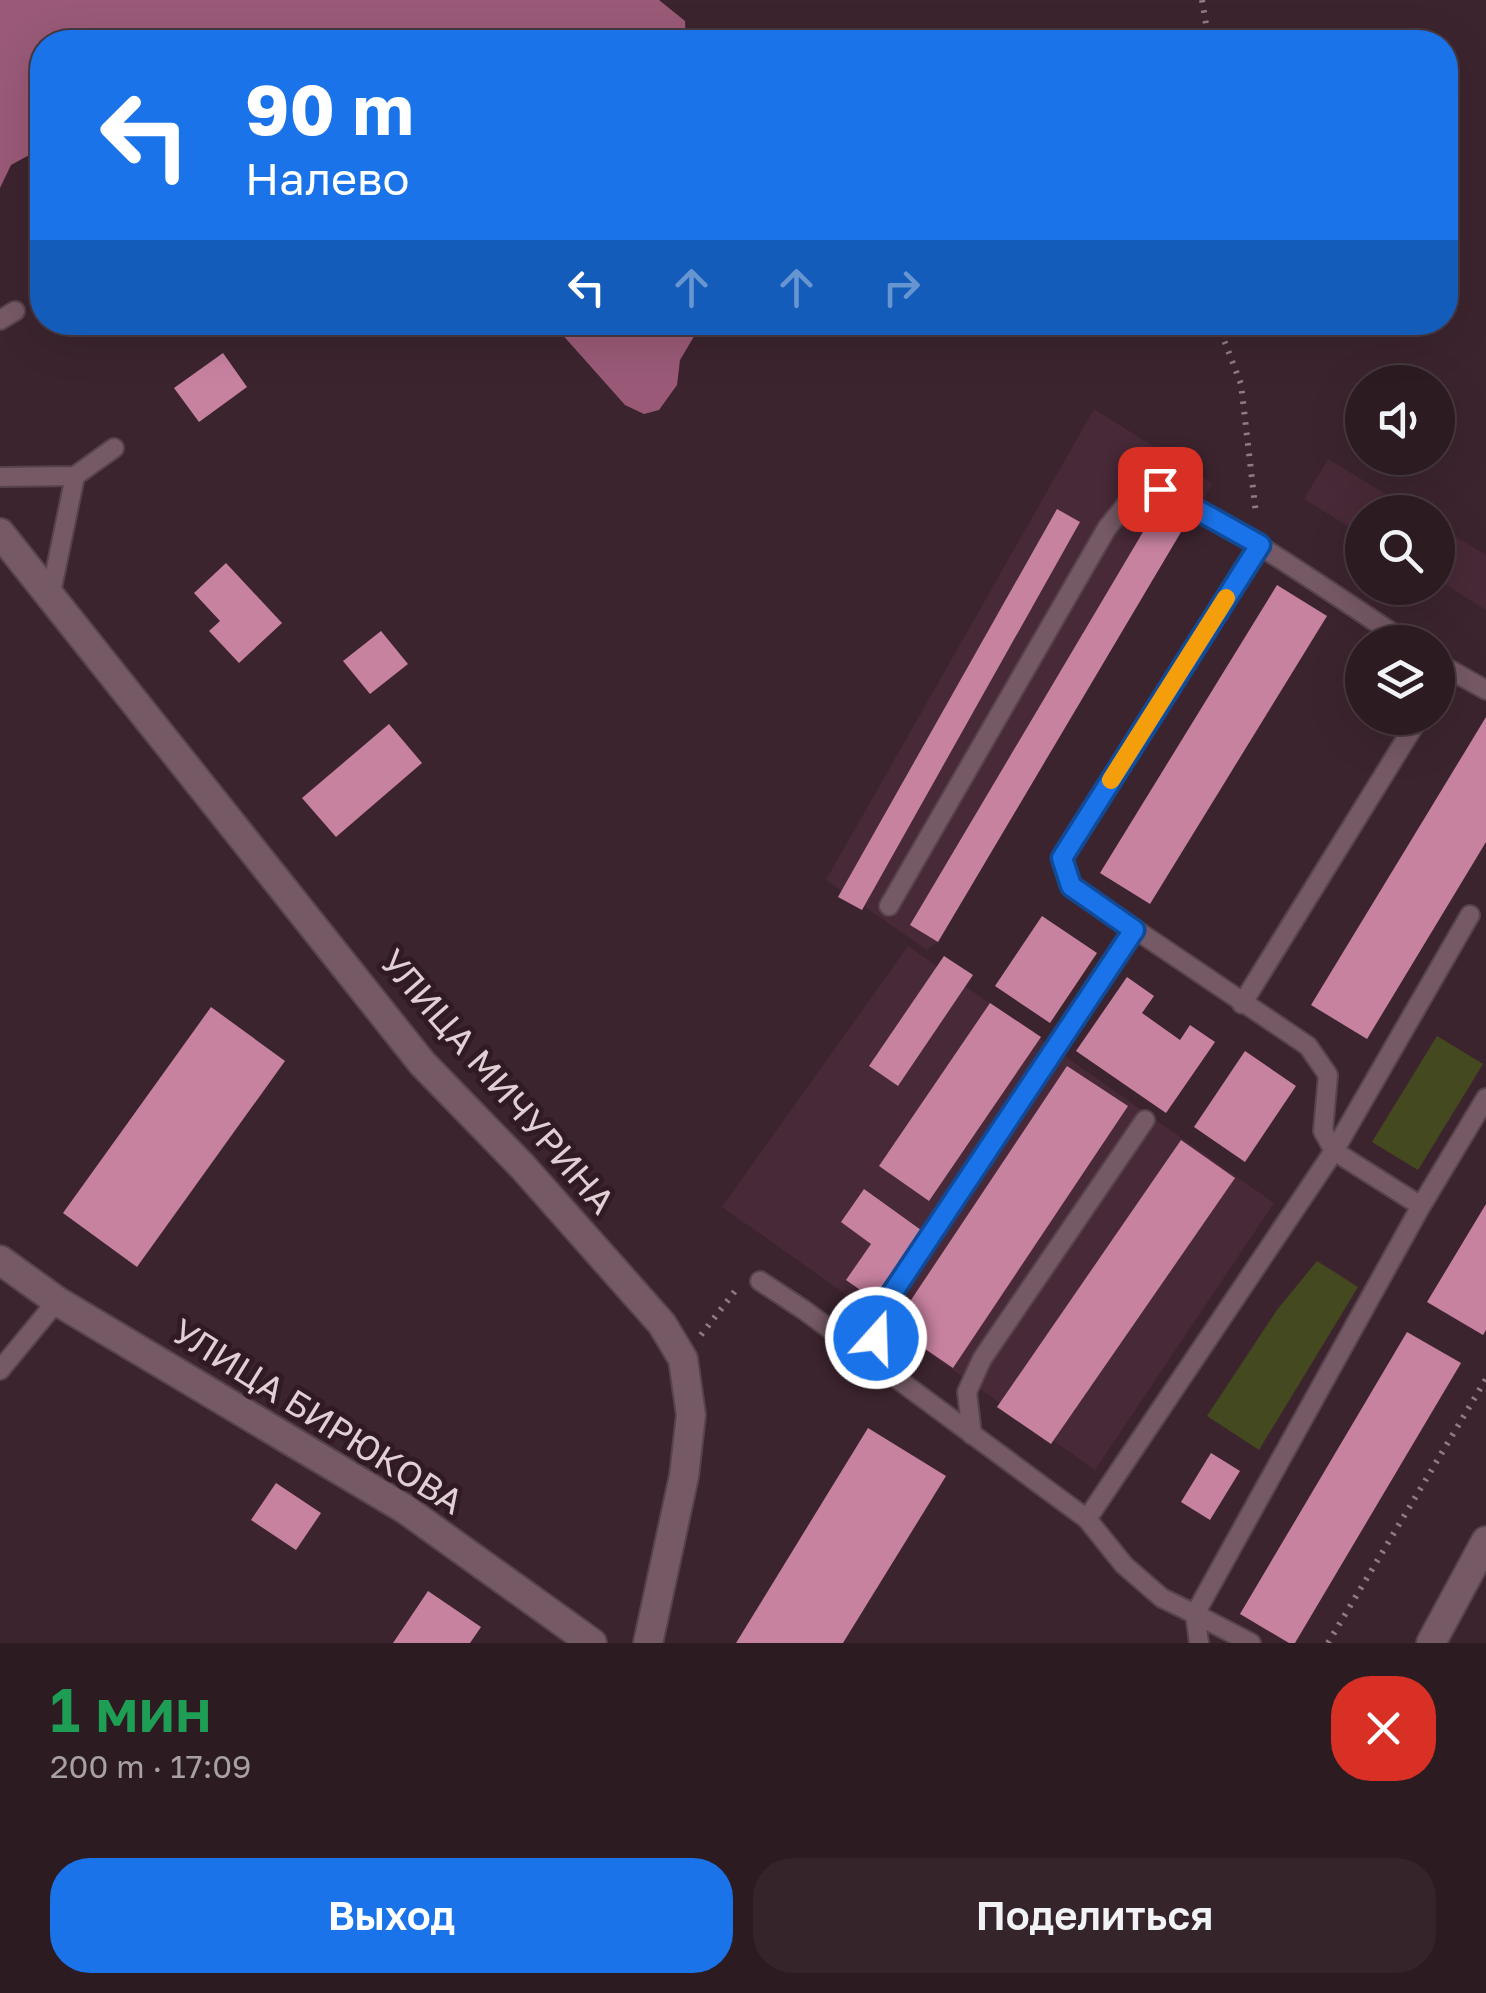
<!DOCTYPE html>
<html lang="ru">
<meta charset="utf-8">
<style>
body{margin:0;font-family:"Golos Text",sans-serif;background:#35242a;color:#f1f3f6;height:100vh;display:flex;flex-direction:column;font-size:38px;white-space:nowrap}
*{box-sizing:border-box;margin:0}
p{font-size:32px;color:#a7a1a5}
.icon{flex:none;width:55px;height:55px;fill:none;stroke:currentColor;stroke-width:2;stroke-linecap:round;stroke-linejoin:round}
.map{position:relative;height:1643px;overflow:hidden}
.drawer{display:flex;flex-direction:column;background:#2d1b22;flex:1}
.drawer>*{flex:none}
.hud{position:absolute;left:30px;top:30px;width:1428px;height:305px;border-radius:40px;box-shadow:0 10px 40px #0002,0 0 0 2px #483940;background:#1a73e8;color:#fff;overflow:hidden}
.buttons{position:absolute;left:1345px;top:365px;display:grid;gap:20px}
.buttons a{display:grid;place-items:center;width:110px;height:110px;border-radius:50%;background:#2d1b22;box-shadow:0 10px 40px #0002,0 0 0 2px #483940;font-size:50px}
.pin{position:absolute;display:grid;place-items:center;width:85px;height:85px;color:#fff;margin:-42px;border-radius:20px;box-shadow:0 5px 15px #0006}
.me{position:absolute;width:110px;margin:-55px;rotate:20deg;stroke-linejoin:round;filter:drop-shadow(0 0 8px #0008)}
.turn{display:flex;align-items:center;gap:35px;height:210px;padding:0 50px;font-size:45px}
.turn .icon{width:130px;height:130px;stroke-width:2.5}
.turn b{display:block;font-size:70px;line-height:85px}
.lanes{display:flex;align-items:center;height:95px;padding:0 50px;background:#0003;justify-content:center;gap:50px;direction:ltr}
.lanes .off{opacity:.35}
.round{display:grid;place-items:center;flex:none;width:105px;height:105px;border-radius:40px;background:#35242a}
.overview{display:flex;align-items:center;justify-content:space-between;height:170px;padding:0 50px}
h1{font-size:60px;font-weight:600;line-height:75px;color:#1e9e55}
.button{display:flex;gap:20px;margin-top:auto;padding:20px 50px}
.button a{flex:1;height:115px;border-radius:40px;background:#1a73e8;color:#fff;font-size:40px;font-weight:600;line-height:115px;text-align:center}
.button a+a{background:#35242a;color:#f1f3f6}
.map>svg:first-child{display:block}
</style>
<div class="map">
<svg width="1486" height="1643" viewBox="0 0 1486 1643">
<rect width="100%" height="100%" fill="#3c242e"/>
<g fill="#482937">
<path d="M1094,409L1213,484L1184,527L938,942L927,950L826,880Z"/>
<path d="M1328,459L1416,512H1362V535L1304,499Z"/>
<path d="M1438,526L1486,555V610L1438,580Z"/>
<path d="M908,946L1274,1203L1095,1470L722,1207Z"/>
</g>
<g fill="#454920">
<path d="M1437,1036L1483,1064L1418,1170L1372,1142Z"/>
<path d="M1317,1261L1358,1287L1259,1450L1207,1416L1277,1310Z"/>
</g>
<g fill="#9a5a77">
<path d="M0,0H659L685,21L686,42H264L250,35L236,42H42V148L11,165L0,188Z"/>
<path d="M552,323H702L680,360L677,385L659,410L644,414L625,405Z"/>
</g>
<g fill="#c782a0">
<path d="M223,353L247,387L199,422L174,388Z"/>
<path d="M1057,509L1080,522L862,910L838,897Z"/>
<path d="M1156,510L1184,527L938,942L910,925Z"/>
<path d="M226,563L282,623L239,663L209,631L220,621L194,593Z"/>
<path d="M1277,585L1327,616L1150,904L1100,873Z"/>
<path d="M381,631L408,664L370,694L343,661Z"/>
<path d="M1486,717V842L1367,1039L1311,1005Z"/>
<path d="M389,724L422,763L336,837L302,798Z"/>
<path d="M1042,916L1097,953L1050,1023L995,986Z"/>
<path d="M944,956L973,975L898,1086L869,1066Z"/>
<path d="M1127,977L1154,996L1142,1013L1180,1040L1190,1025L1215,1042L1166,1113L1076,1051Z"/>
<path d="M990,1003L1041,1037L929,1201L879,1166Z"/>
<path d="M211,1007L285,1061L137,1267L63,1213Z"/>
<path d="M1245,1051L1296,1086L1245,1162L1194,1127Z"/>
<path d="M1067,1066L1128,1106L953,1368L893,1327Z"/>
<path d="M1181,1140L1235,1178L1051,1444L997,1407Z"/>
<path d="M864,1189L921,1230L873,1299L846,1280L871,1244L841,1222Z"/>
<path d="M1486,1204V1330L1483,1335L1427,1302Z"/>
<path d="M1407,1332L1461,1363L1295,1643H1289L1240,1614Z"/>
<path d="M868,1428L946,1476L843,1643H736Z"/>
<path d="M1211,1453L1240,1471L1210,1520L1181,1502Z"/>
<path d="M276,1483L321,1513L296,1550L251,1520Z"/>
<path d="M428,1591L481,1627L470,1643H393Z"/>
</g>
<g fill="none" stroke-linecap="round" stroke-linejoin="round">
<defs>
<g id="service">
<path d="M0,320L15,311"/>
<path d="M0,477L75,476L114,448"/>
<path d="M1260,545L1062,858L1071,886L1308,1046L1328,1075L1323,1131L1334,1151L1421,1206"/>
<path d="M51,593L75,476"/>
<path d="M1438,663L1486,690"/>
<path d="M1438,688L1448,670"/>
<path d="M889,906L1107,528L1133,496L1160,489C1246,533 1326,589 1406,642"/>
<path d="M1242,1004L1419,718"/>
<path d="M760,1281L804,1310L1087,1519L1124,1565L1162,1598L1195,1614L1199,1643"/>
<path d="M0,1370L57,1301"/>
<path d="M885,1371L876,1338L883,1307L1133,930"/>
<path d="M972,1435L967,1392L982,1359L1145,1120"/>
<path d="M1087,1519L1334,1151L1470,915"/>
<path d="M1251,1643L1195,1614L1421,1206L1486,1098"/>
</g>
<g id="minor">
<path d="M0,533L422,1063L523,1167L662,1324L683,1359L691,1415L684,1476L648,1643"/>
<path d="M0,1260L57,1301L405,1509L592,1643"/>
</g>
<path id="tertiary" d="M1431,1643L1486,1541"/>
</defs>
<use href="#service" stroke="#57434c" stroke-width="22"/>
<use href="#minor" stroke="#57434c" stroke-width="32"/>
<use href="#tertiary" stroke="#57434c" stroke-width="32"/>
<g stroke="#8f7b83" stroke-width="6" stroke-dasharray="2.5 8" stroke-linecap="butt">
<path d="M1202,0L1209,42"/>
<path d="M1217,322L1241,384L1256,514"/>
<path d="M701,1335L739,1286"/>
<path d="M1328,1643L1486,1379"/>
</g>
<use href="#service" stroke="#755965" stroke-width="18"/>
<use href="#minor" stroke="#755965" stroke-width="28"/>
<use href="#tertiary" stroke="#755965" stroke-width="28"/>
</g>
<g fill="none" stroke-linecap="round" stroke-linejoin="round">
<defs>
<path id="route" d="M876,1338L883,1307L1134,930L1071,886L1062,858L1260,545L1160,489"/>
</defs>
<use href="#route" stroke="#114b97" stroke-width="25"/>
<use href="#route" stroke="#1a73e8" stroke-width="18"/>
<path stroke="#f59e0b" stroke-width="18" d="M1111,780L1226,598"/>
</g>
<g text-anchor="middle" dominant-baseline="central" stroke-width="10" stroke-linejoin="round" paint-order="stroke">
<g font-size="35" fill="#e0cfd5" stroke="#321a25">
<text transform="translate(498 1081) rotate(49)">УЛИЦА МИЧУРИНА</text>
<text transform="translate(318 1416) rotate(32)">УЛИЦА БИРЮКОВА</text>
</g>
</g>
</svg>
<div class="buttons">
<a><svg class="icon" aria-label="sound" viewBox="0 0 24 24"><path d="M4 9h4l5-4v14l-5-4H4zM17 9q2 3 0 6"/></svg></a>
<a><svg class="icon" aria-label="search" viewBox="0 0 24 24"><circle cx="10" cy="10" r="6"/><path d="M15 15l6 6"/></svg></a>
<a><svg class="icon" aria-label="layers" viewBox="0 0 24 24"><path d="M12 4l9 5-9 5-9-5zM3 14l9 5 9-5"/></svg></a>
</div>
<div class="pin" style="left:1160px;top:489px;background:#d93025"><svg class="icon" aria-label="arrive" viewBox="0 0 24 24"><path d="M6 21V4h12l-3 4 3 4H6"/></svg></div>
<svg class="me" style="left:876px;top:1338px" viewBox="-20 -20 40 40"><circle r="17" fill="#1a73e8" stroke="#fff" stroke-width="3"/><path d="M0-11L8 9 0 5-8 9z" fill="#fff"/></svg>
<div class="hud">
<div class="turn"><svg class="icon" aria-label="left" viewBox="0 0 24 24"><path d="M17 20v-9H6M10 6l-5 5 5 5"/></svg><div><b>90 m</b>Налево</div></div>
<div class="lanes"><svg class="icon" aria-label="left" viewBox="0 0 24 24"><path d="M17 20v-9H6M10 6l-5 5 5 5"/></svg><svg class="icon off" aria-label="ahead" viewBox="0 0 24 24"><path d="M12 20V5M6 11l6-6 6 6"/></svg><svg class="icon off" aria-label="ahead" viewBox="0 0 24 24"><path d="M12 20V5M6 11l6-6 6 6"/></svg><svg class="icon off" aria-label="right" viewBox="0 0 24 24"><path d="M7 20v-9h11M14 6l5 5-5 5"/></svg></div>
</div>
</div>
<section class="drawer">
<div class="overview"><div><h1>1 мин</h1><p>200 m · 17:09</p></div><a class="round" style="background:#d93025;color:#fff"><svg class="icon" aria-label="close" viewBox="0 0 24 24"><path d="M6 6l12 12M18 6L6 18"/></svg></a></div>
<div class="button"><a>Выход</a><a>Поделиться</a></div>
</section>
